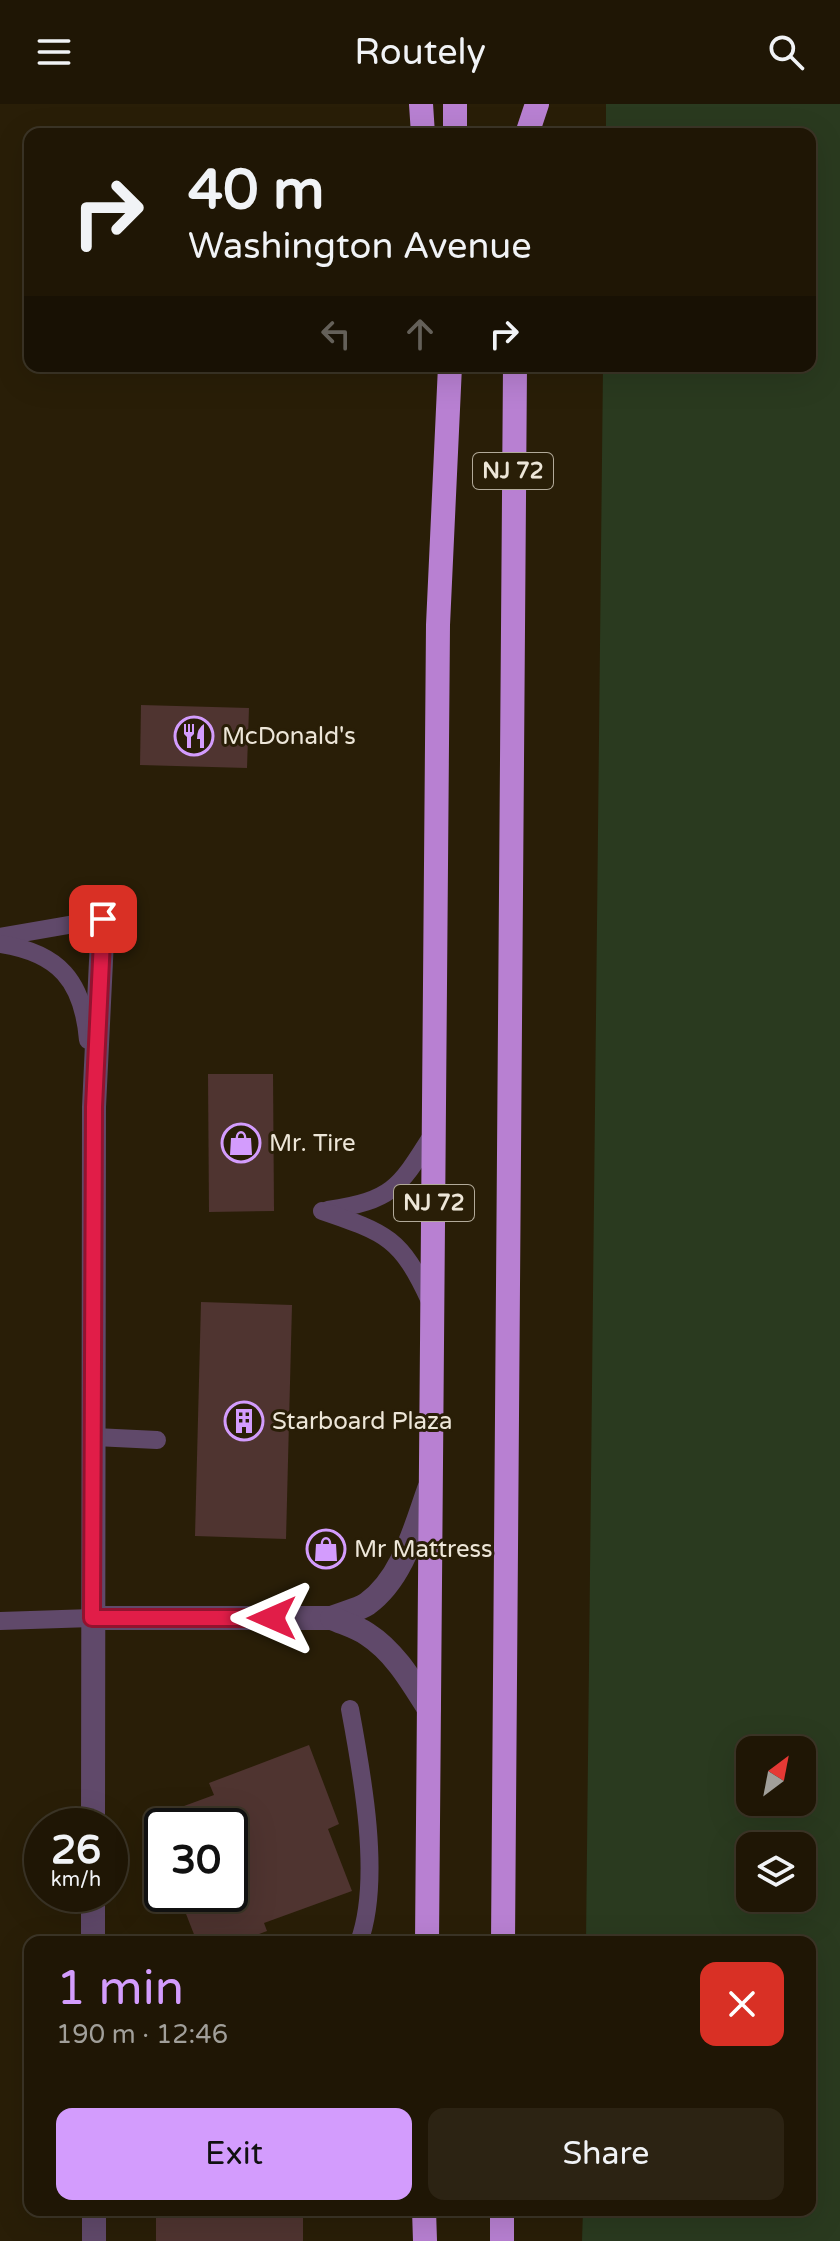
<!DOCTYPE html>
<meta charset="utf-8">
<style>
body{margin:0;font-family:"Varela Round",sans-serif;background:#2c2313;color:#f1f3f6;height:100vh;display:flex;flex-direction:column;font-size:30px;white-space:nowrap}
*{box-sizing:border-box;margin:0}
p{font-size:26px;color:#a19f9a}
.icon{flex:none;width:44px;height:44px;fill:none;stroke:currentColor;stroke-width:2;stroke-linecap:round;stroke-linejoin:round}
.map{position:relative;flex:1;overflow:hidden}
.details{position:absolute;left:24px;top:1832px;width:792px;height:280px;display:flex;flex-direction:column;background:#1f1605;border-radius:16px;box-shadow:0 8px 32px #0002,0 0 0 2px #3c3527}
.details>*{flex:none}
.hud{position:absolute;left:24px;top:24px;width:792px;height:244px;border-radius:16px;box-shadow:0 8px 32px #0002,0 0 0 2px #3c3527;background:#1f1605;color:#f1f3f6;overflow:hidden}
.needle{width:52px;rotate:32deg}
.fabs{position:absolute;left:736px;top:1632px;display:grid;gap:16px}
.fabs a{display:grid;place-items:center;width:80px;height:80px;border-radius:16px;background:#1f1605;box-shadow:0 8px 32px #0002,0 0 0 2px #3c3527;font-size:40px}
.speed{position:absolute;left:24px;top:1704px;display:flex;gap:16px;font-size:40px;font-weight:700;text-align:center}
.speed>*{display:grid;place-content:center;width:104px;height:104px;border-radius:50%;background:#1f1605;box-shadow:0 8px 32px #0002,0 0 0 2px #3c3527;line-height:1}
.speed small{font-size:20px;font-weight:400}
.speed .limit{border:4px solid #111;border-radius:12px;background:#fff;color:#111}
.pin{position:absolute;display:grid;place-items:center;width:68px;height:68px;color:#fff;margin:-34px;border-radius:16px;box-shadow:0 4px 12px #0006}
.me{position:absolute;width:88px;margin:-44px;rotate:270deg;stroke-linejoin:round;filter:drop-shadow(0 0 6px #0008)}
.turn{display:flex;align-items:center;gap:28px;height:168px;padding:0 32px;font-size:36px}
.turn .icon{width:104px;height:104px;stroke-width:2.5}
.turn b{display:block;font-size:56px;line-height:68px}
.lanes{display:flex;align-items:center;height:76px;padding:0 32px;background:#0003;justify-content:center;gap:40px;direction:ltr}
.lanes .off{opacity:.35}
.round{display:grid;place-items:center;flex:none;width:84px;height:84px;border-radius:16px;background:#2c2313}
.overview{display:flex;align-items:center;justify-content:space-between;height:136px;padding:0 32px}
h1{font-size:48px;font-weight:600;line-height:60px;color:#d39cfd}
.primary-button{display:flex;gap:16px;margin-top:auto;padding:16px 32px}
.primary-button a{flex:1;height:92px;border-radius:16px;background:#d39cfd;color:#111;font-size:32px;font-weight:600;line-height:92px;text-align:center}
.primary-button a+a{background:#2c2313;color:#f1f3f6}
header{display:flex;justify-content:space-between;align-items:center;height:104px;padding:0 32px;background:#1f1605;font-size:36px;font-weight:600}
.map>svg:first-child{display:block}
</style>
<header><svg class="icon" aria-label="menu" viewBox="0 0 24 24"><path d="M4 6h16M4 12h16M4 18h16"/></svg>Routely<svg class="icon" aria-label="search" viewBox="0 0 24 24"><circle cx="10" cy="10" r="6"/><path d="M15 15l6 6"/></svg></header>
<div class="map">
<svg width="840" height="2137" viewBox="0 0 840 2137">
<rect width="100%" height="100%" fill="#291e07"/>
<path fill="#2a3a1f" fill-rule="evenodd" d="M606,0H840V2137H582L583,2106H810V1838H586L603,262H810V30H606ZM750,1646H802V1698H750ZM750,1742H802V1794H750Z"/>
<g fill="#4f3430">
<path d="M141,601L249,604L247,664L140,661Z"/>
<path d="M208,970H273L274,1107L209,1108Z"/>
<path d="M201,1198L292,1201L286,1435L195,1432Z"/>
<path d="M309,1641L339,1720L328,1725L352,1787L264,1819L267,1827L239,1838H197L179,1792L230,1790V1722H170L165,1709L214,1691L209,1679Z"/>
<rect x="156" y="2106" width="147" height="31"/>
</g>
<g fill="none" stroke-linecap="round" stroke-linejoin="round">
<g stroke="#60496a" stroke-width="18">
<path d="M0,833L103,815"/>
<path d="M0,840C59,849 83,877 88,936"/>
<path d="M328,1106C393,1096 399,1084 433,1030"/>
<path d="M322,1107C387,1129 401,1134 430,1197"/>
<path d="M95,1333L157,1336"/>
<path d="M0,1517L92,1514"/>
<path d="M350,1605C362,1669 382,1776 359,1838"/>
</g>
<g stroke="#60496a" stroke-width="24">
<path d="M92,1514H332C343,1509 358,1506 367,1500C403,1474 415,1424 429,1385"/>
<path d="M332,1514C343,1519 357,1523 367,1530C395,1548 412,1578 429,1605"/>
<path d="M93,1722L94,1003L103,815"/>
<path d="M93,1790V1838"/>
<path d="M94,2106V2137"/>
</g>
<g stroke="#b880d2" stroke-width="24">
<path d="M421,0L423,30"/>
<path d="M455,30V0"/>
<path d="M527,30L537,0"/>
<path d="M427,1838L438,521L450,262"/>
<path d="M503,1838L515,262"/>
<path d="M424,2106L425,2137"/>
<path d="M502,2137V2106"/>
</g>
</g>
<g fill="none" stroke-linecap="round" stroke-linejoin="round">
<defs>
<path id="route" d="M103,815L94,1003L92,1514H272"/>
</defs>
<use href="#route" stroke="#92132f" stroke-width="20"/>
<use href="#route" stroke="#e11d48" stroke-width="14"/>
</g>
<defs>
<symbol id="restaurant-ring" viewBox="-11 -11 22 22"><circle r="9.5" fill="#291e07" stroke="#d39cfd" stroke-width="1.5"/><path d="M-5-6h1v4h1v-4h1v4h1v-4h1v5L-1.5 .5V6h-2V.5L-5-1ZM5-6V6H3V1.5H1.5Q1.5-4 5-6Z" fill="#d39cfd"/></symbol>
<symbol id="shop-ring" viewBox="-11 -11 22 22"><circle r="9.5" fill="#291e07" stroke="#d39cfd" stroke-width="1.5"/><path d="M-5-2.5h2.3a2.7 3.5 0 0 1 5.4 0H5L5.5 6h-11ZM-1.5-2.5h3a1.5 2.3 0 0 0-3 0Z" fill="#d39cfd"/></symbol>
<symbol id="building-ring" viewBox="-11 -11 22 22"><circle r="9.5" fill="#291e07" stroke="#d39cfd" stroke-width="1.5"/><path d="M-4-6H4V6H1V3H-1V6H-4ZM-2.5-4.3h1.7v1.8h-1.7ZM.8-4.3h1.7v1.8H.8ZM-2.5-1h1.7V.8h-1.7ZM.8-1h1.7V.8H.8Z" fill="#d39cfd"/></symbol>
</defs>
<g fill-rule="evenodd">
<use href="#restaurant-ring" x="172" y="610" width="44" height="44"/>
<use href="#shop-ring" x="219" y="1017" width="44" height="44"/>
<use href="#building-ring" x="222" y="1295" width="44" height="44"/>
<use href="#shop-ring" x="304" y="1423" width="44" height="44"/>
</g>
<g text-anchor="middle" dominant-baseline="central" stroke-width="6" stroke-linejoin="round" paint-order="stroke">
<g fill="#291e07" stroke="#b2aa99" stroke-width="2">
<rect x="473" y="349" width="80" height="36" rx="6"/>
<rect x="394" y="1081" width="80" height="36" rx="6"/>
</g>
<g font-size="22" font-weight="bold" fill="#ede6d8">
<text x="513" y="367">NJ 72</text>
<text x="434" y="1099">NJ 72</text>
</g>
<g font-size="24" fill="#ede6d8" stroke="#291e07" text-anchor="start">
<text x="222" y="632">McDonald's</text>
<text x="269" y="1039">Mr. Tire</text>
<text x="272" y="1317">Starboard Plaza</text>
<text x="354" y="1445">Mr Mattress</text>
</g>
</g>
</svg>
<div class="fabs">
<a><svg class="needle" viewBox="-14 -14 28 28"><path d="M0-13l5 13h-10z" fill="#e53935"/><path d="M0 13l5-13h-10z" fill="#a19f9a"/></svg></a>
<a><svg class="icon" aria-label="layers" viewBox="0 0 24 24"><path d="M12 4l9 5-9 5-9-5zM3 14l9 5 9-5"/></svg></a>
</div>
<div class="speed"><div>26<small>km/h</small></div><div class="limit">30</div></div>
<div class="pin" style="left:103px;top:815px;background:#d93025"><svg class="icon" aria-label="arrive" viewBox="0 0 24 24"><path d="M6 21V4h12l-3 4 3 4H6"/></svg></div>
<svg class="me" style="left:272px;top:1514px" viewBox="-20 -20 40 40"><path d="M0-17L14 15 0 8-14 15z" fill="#e11d48" stroke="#fff" stroke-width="4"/></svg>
<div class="hud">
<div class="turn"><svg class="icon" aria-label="right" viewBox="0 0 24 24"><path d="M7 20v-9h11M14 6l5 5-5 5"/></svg><div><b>40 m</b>Washington Avenue</div></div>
<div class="lanes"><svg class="icon off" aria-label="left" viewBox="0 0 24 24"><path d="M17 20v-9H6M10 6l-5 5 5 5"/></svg><svg class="icon off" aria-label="ahead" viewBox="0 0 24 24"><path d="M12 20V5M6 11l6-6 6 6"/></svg><svg class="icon" aria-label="right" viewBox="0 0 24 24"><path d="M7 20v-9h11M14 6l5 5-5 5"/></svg></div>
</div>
<section class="details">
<div class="overview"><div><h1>1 min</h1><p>190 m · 12:46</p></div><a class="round" style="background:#d93025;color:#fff"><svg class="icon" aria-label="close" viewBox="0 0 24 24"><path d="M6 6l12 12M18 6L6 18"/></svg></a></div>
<div class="primary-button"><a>Exit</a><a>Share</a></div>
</section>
</div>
